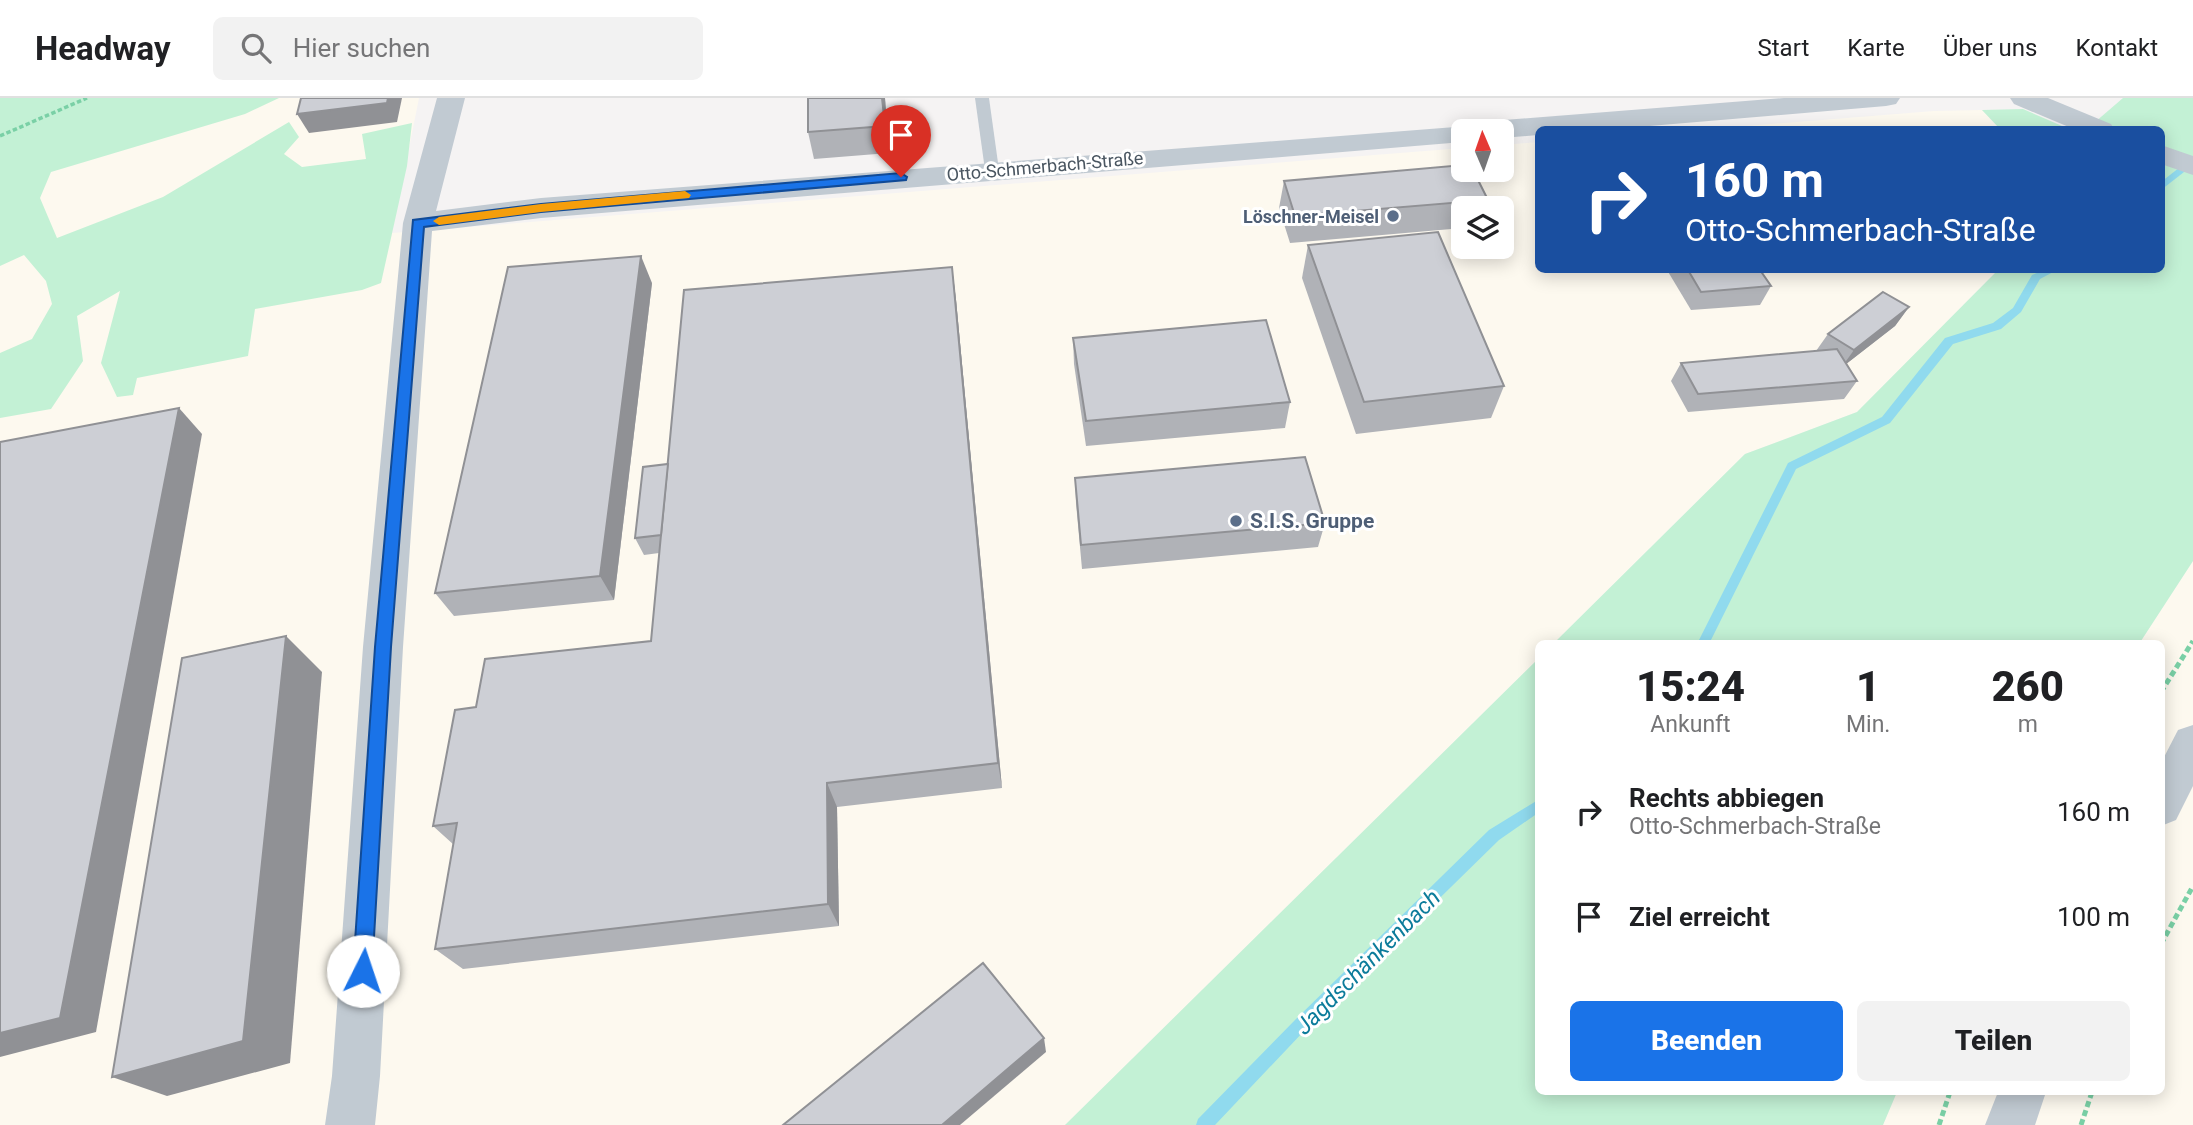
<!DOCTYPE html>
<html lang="de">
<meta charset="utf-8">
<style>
body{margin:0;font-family:Roboto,sans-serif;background:#f2f2f2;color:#202124;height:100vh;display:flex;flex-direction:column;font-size:26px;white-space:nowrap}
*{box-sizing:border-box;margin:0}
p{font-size:23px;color:#757577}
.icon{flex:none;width:38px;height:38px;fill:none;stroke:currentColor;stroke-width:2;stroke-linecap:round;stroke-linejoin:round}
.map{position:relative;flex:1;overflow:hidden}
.side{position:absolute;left:1535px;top:542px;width:630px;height:455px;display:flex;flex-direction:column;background:#fff;border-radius:10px;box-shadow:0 4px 18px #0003}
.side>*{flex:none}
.guide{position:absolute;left:1535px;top:28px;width:630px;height:147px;border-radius:10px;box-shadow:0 4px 18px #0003;background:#1a4fa0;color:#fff;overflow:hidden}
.needle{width:46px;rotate:358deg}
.buttons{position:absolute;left:1451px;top:21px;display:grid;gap:14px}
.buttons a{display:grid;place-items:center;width:63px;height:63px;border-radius:10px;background:#fff;box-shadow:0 4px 18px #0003;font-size:35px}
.pin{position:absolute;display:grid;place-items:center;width:60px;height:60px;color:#fff;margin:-72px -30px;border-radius:50% 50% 50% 0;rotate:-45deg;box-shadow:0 0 7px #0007}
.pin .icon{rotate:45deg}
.me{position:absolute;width:77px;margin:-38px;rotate:4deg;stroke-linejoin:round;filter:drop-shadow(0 0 5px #0008)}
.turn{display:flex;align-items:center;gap:24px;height:147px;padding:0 35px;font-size:32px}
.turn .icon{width:91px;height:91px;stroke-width:2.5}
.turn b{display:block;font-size:49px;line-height:60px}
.eta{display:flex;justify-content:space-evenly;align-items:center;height:119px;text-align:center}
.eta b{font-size:42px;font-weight:800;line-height:49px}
.primary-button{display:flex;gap:14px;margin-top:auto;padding:14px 35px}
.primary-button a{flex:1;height:80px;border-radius:10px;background:#1a73e8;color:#fff;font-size:28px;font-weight:800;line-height:80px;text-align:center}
.primary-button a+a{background:#f2f2f2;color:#202124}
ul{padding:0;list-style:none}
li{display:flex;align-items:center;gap:21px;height:105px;padding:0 35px}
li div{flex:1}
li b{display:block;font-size:26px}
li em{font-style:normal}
header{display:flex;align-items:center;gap:42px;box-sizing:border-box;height:98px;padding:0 35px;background:#fff;border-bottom:2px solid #e0e0e0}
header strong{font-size:33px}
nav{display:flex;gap:38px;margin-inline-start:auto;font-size:24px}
.search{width:490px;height:63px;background:#f2f2f2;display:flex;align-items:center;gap:18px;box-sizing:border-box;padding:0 24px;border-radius:10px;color:#757577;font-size:26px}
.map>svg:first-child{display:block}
</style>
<header>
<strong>Headway</strong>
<div class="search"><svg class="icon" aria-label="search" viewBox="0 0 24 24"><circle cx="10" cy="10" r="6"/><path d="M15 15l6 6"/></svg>Hier suchen</div>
<nav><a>Start</a><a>Karte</a><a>Über uns</a><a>Kontakt</a></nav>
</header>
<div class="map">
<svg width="2193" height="1027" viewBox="0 0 2193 1027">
<rect width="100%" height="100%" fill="#f5f3f3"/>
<g fill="#fdf9ef" fill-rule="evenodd">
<path d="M0,0H419L392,135L1463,50V72H1502V47L1538,44V172H1998L1857,314L1745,356L1553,546H1538V561L1065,1027H0ZM1463,110H1502V149H1463Z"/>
<path d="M1982,12L2000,31L1696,32L1934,13Z"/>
<path d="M2193,463V1027H1883L1897,994H2161V546H2139Z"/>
</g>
<g fill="#c3f1d5">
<path d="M0,0H279L245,16L51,74L40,100L57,140L163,99L289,24L299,39L284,56L302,69L366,61L362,36L412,25L407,68L381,185L362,192L255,211L248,258L137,280L133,297L117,299L101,265L120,193L77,218L83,263L51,311L0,320V255L32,241L52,206L46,183L24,157L0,168Z"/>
<path d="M2123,0H2193V463L2139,546H1553L1745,356L1857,314L1998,172H2161V32L2087,31Z"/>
<path d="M2023,11L2069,31H2000L1982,12Z"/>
<path d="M1538,561V994H1897L1883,1027H1065Z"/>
</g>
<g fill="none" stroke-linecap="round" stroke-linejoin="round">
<g fill="#90daee" fill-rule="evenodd">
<path d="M2193,59V67L2161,92V84Z"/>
<path d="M2044,172H2057L2040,181L2021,214L2001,231L1953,246L1890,325L1796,371L1709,546H1697L1788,365L1882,319L1945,240L1993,225L2013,210L2032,177Z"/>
<path d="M1538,702V715L1499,742L1305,932L1215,1027H1196L1198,1021L1295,922L1489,732Z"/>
</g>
<path stroke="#7ad0a6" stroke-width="3.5" stroke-dasharray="4.5 2.5" stroke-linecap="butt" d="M0,38L87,0"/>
<g stroke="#7ad0a6" stroke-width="5" stroke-dasharray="6 3.5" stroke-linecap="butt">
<path d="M2161,594L2193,543"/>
<path d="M2161,846L2193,788"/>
<path d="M1939,1027L1950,994"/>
<path d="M2081,1027L2092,994"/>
</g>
<path fill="#c1cad2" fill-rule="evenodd" d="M975,0H989L999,72L992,77L985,72Z"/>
<g fill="#c1cad2" fill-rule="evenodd">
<path d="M437,0H465L436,113L541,100L1468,28L1479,24L1784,0H1900L1896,6L1886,8L1602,32H1538V37L1502,40V33H1463V44L541,120L432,133L403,549L380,978L375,1027H325L332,978L363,549L403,125Z"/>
<path d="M2010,0H2048L2111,26L2115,32H2076L2014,6Z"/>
<path d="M2161,47L2193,58V77L2161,66Z"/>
<path d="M2193,627V688L2176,722L2161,728V665L2178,632Z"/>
<path d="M1998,994H2046L2035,1027H1985Z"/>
</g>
</g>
<g fill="#b0b2b7">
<path d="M885,0L889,55L814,61L808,34Z"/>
<path d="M1284,83L1488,102L1485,110H1463V130L1290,145L1279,110Z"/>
<path d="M1308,147L1504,288L1491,320L1356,336L1302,180Z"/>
<path d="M952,169L956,202L1002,690L837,709L839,828L463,871L435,851L454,747L433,728L476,609L651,543L659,455L644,457L635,440L668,366Z"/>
<path d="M1667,172H1760L1771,188L1760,207L1691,212Z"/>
<path d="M652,185L614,502L454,518L435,495Z"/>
<path d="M1909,209L1895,228L1846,266L1857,283L1844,301L1688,314L1671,283L1681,265L1816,253L1828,236Z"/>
<path d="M1073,240L1290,304L1285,330L1086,348L1074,266Z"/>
<path d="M1075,380L1325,425L1318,449L1082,471L1076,405Z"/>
</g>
<g fill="#909195">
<path d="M388,0H402L397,24L309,35L297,16Z"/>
<path d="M882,0H885L889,55L885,28Z"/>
<path d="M641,158L652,185L614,502L600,478Z"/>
<path d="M952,169L956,202L1002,690L998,665Z"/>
<path d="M1909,209L1895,228L1841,270L1854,252Z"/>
<path d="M179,310L202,336L96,934L0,959V935Z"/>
<path d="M286,538L322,574L290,965L167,998L112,979Z"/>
<path d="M827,685L837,709L839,828L828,806Z"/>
<path d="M1044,940L1046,954L960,1027H942Z"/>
</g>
<g fill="#cdcfd5" stroke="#909195" stroke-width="2">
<path d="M301,0H388L387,5L297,16Z"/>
<path d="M808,0H882L885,28L808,34Z"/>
<path d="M1463,67V72H1473L1488,102L1295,118L1284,83Z"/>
<path d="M1438,134L1504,288L1364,304L1308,147Z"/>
<path d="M641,158L600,478L435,495L508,169Z"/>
<path d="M952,169L998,665L827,685L828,806L435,851L457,725L433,728L455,612L476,609L485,561L651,543L684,192Z"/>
<path d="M1688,172H1760L1771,188L1701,194Z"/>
<path d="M1883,194L1909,209L1854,252L1828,236Z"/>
<path d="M1266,222L1290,304L1086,323L1073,240Z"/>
<path d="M1837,251L1857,283L1698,296L1681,265Z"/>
<path d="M179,310L60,920L0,935V344Z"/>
<path d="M1305,359L1325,425L1081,447L1075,380Z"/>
<path d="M668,366L661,437L635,440L643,369Z"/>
<path d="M286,538L243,943L112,979L182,560Z"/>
<path d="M983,865L1044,940L942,1027H783Z"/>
</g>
<path fill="#1a73e8" stroke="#114b97" stroke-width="2" d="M901,75L907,79L906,82L541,114L424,129L391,549L372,873L370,880L363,882L356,880L353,873L375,549L413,122L541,106Z"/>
<path fill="#f59e0b" d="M685,93L691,97L689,100L541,114L439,127L433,123L439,119L541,106Z"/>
<g fill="#5c6f8a" stroke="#fff" stroke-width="2.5">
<circle cx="1393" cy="118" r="7"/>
<circle cx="1236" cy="423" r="7"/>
</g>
<g text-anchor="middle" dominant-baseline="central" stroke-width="6" stroke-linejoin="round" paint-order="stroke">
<g font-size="18" fill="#4a5661" stroke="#fff">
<text transform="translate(1045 68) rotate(-5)">Otto-Schmerbach-Straße</text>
</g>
<g font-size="18" font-weight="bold" fill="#4e5e75" stroke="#fff" text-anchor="end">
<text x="1379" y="118">Löschner-Meisel</text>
</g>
<g font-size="21" font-weight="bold" fill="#4e5e75" stroke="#fff" text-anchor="start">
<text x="1250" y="423">S.I.S. Gruppe</text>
</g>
<g font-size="23" font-style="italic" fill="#0c7c9b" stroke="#fff">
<text transform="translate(1368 864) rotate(-45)">Jagdschänkenbach</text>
</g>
</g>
</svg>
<div class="buttons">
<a><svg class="needle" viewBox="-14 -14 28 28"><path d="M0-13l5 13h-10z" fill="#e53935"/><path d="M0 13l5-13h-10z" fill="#757577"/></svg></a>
<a><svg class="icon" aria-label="layers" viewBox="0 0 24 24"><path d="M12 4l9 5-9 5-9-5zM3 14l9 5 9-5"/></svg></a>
</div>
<div class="pin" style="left:901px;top:79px;background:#d93025"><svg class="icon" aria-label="arrive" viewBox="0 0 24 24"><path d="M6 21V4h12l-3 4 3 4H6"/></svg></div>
<svg class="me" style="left:363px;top:873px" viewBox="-20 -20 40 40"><circle r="19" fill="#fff"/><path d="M0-13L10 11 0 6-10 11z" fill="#1a73e8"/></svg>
<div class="guide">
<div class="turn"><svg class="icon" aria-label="right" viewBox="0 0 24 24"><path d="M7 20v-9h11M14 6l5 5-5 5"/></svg><div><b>160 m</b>Otto-Schmerbach-Straße</div></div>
</div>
<section class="side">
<div class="eta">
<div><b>15:24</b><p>Ankunft</p></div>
<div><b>1</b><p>Min.</p></div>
<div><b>260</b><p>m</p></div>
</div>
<ul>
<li><svg class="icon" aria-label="right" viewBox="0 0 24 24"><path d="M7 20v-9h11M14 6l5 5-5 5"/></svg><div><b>Rechts abbiegen</b><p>Otto-Schmerbach-Straße</p></div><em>160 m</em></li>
<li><svg class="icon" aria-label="arrive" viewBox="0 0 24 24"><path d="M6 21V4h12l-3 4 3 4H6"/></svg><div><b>Ziel erreicht</b></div><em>100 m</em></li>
</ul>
<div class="primary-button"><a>Beenden</a><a>Teilen</a></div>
</section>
</div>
